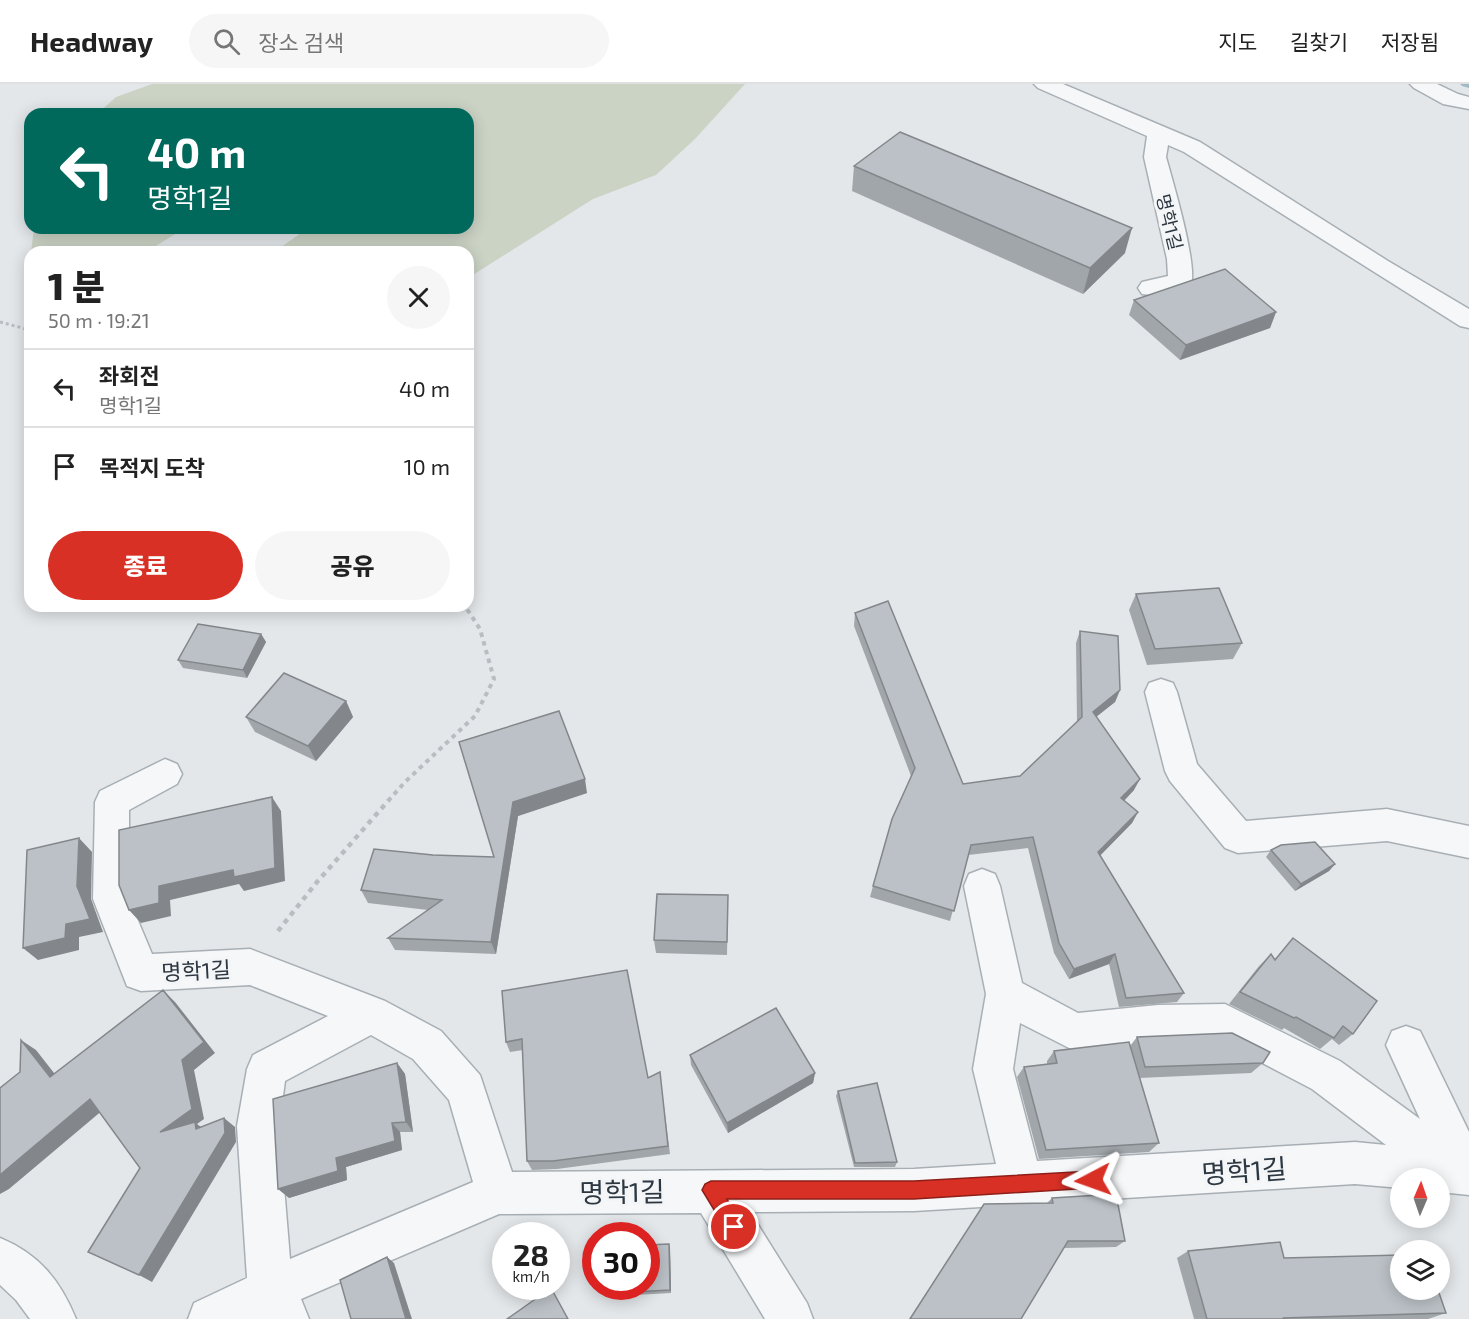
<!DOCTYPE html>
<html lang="ko">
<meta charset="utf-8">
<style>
body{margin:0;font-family:"Exo 2","Noto Sans KR",sans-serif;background:#f6f6f6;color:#222;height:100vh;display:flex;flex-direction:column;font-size:22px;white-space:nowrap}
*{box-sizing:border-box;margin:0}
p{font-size:20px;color:#767676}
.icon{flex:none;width:33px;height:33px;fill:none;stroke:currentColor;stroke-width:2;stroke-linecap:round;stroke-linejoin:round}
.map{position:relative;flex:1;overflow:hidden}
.sheet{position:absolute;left:24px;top:162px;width:450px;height:366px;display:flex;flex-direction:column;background:#fff;border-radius:18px;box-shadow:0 3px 15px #0003}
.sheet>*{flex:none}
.guide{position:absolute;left:24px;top:24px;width:450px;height:126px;border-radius:18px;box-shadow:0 3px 15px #0003;background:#00695c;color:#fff;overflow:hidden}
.needle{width:39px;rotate:2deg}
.controls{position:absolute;left:1390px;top:1084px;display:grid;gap:12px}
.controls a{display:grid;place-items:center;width:60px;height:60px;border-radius:50%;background:#fff;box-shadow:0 3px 15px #0003;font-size:30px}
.speed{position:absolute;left:492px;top:1138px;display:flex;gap:12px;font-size:30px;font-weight:700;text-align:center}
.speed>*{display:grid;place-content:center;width:78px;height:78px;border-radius:50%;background:#fff;box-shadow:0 3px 15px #0003;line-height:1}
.speed small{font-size:15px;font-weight:400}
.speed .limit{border:9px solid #d22;background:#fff;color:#111}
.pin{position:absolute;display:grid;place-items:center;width:51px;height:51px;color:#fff;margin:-26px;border:3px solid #fff;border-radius:50%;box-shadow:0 2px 6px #0007}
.me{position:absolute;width:66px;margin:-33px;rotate:266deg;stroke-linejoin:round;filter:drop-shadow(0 0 4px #0008)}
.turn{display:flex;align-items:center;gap:21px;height:126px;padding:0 24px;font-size:27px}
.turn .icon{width:78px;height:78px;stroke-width:2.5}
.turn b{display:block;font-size:42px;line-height:51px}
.round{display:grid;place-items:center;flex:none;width:63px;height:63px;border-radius:32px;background:#f6f6f6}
.headline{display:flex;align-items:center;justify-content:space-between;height:102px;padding:0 24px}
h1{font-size:36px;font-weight:800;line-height:45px}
.action{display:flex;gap:12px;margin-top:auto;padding:12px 24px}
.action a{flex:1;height:69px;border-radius:36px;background:#d93025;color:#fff;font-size:24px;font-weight:800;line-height:69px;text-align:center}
.action a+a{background:#f6f6f6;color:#222}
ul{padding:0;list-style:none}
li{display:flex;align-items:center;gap:18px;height:78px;padding:0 24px;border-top:2px solid #e0e0e0}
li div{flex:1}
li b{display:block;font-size:22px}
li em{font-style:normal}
header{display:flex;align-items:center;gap:36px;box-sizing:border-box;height:84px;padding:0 30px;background:#fff;border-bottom:2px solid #e0e0e0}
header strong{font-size:28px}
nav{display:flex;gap:33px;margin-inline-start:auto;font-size:21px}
.search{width:420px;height:54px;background:#f6f6f6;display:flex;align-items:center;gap:15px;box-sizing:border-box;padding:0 21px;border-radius:33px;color:#767676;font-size:22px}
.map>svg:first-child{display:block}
</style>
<header>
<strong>Headway</strong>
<div class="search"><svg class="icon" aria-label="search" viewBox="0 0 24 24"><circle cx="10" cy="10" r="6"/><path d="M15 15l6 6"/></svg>장소 검색</div>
<nav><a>지도</a><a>길찾기</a><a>저장됨</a></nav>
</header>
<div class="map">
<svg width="1469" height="1235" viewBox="0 0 1469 1235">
<rect width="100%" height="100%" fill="#e3e7ea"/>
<g fill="#cbd3c5">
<path d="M152,0H745L695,55L656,91L593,115L468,194V168H274L308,144H468V30H97L116,13Z"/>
<path d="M34,144H185L146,168H31Z"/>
</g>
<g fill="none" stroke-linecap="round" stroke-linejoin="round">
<path fill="#a2bac6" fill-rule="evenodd" d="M1460,0H1469V4L1462,2Z"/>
<defs>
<g id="minor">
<path d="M1034,0H1063L1200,58L1388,177L1469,225V244L1460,242L1184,68L1168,61L1166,73C1172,95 1200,188 1190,202C1175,206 1157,213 1142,210L1138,204L1142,198L1168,192L1167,175L1144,73L1147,52L1038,4Z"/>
<path d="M1410,0H1437L1458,10L1469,13V25L1443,20L1414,4Z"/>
<path d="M1161,595L1173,599L1177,608L1197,680L1246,737L1387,725L1469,742V774L1387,757L1238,769L1225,764L1170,697L1165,687L1145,608L1149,599Z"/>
<path d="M165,675L177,680L182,690L177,700L129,726V815L152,870L250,865L385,917L441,947L480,991L512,1088L914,1085L996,1080L973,985L986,910L964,802L969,790L982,785L995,790L1000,802L1022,899L1078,929L1158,921L1225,920L1340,977L1420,1035L1386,961L1392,947L1406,942L1420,947L1469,1048V1111L1440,1108V1095H1401V1104L1355,1100L914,1127L750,1128L807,1219L813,1235H765L701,1129L499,1130L301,1215L309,1235H188L194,1219L247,1194L237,1042L247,985L253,971L328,932L250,901L141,907L127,902L93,815L95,718L100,707ZM1020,939L1075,967L1158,959L1222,958L1312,1005L1386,1061L1355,1058L1037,1077L1013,985ZM371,951L413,975L449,1016L473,1098L290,1175L279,1042L285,997Z"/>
<path d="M0,1154C39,1170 60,1196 76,1235H30L16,1216L0,1201Z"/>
</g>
</defs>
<use href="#minor" stroke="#a8afb4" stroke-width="3"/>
<path stroke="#b9bdc2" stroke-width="3" stroke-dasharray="3 3" stroke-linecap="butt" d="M0,238L30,246"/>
<path stroke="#b9bdc2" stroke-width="4" stroke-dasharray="4.5 4.5" stroke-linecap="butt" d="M388,717L405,698L475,632L494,595L480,545L465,522"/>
<path stroke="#b9bdc2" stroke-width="4.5" stroke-dasharray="5 5" stroke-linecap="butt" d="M278,847L317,798L389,716"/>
<use href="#minor" fill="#f6f7f9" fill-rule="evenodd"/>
</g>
<g fill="#a1a6aa">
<path d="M854,82L1125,169L1083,210L852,107Z"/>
<path d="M1134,216L1276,228L1270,244L1180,276L1129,231Z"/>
<path d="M1136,510L1242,559L1233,575L1147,581L1129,526Z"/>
<path d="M855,529L963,700L1020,692L1077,638L1076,559L1080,547L1120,606L1115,618L1096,633L1134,706L1124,717L1138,728L1132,739L1100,771L1184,909L1177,918L1119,923L1109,880L1069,895L1054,869L1028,764L968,771L950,837L870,813L873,802L911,692L854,542Z"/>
<path d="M261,550L266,558L247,594L183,584L178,576Z"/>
<path d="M346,617L353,633L316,677L255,648L246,633Z"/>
<path d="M459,658L587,709L518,732L496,870L395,866L388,854L428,826L368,819L361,806L494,773Z"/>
<path d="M1271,766L1335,780L1329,787L1295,807L1266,773Z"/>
<path d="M728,811L727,871L656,869L654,856Z"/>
<path d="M1293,854L1353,950L1339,961L1332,955L1320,965L1284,944L1282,946L1229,920L1259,882L1271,870L1275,875Z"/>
<path d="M502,907L648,994L661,998L670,1070L557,1085L532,1086L527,1077L523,966L510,968L506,958Z"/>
<path d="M1137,953L1263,979L1251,989L1139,994L1159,1059L1149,1068L1039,1075L1017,993L1024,983L1047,980V977L1054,967L1130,962Z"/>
<path d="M690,971L815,989L813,999L728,1049L691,981Z"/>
<path d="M397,979L405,990L413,1048H400L402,1066L346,1083L347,1096L289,1114Z"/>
<path d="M838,1007L897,1078L895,1083H854L836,1012Z"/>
<path d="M1052,1114L1125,1157L1116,1163L1064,1164L1021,1235H909L984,1120L1047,1119Z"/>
<path d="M670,1164L671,1209L616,1212L614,1209Z"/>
<path d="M1188,1167L1284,1174L1446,1229L1428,1235H1194L1177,1174Z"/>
</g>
<g fill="#83878b">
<path d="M1132,144L1125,169L1083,210L1090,184Z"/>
<path d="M1276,228L1270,244L1180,276L1186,261Z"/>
<path d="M261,550L266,558L247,594L243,586Z"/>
<path d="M1120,606L1115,618L1087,640L1093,628Z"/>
<path d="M346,617L353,633L316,677L308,662Z"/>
<path d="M585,695L587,709L518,732L496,870L491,858L513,718Z"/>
<path d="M1140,695L1134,706L1115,726L1121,714Z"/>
<path d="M272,713L281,727L285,797L244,807L239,800L170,816L171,832L141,839L129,826Z"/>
<path d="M1138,728L1132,739L1093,779L1098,768Z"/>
<path d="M79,754L92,768L91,815L103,848L79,853V866L38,876L23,864L66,840L77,802Z"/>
<path d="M1335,780L1329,787L1295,807L1301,800Z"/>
<path d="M1115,870L1109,880L1069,895L1074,885Z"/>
<path d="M163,906L175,918L215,969L194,986L204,1035L197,1040L206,1047L160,1048Z"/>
<path d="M21,956L36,966L65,1003L50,993Z"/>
<path d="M397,979L405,990L413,1048L406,1038Z"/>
<path d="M815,989L813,999L728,1049L727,1039Z"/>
<path d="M90,1015L104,1025L9,1105L0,1110V1091Z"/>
<path d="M224,1034L235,1043L236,1058L152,1198L139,1191Z"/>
<path d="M392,1039L400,1048L402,1066L346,1083L347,1096L289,1114L278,1105L336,1074Z"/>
<path d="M669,1160L670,1164L671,1209L670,1206Z"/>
<path d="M387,1173L394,1179L412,1235H406Z"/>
</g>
<g fill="#bbc1c6" stroke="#83878b" stroke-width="1.5">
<path d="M900,48L1132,144L1090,184L854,82Z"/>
<path d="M1225,185L1276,228L1186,261L1134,216Z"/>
<path d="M1219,504L1242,559L1155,565L1136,510Z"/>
<path d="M888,517L963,700L1020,692L1082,633L1080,547L1118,552L1120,606L1093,628L1140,695L1121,714L1138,728L1098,768L1184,909L1126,914L1115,870L1074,885L1059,859L1033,753L971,761L954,827L873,802L892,735L915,684L855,529Z"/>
<path d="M198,540L261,550L243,586L178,576Z"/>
<path d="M284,589L346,617L308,662L246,633Z"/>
<path d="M559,627L585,695L513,718L491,858L388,854L442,816L361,806L374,765L433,771L494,773L459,658Z"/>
<path d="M272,713L275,784L234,793L233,786L159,802V819L129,826L119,801V746Z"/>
<path d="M79,754L77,802L90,835L66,840L65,854L23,864L27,766Z"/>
<path d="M1315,758L1335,780L1301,800L1271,766L1281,761Z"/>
<path d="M657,810L728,811L727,858L654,856Z"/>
<path d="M1293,854L1377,917L1353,950L1343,942L1334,954L1296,933L1294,934L1240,908L1271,870L1275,876Z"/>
<path d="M627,886L648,994L660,988L668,1062L553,1077H527L522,955L506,958L502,907Z"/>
<path d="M163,906L204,958L182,976L192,1025L160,1048L195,1038L196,1045L224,1034L225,1049L139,1191L88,1168L140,1084L90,1015L0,1091V1004L20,988L21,956L50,993Z"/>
<path d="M776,924L815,989L727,1039L690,971Z"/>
<path d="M1232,949L1270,968L1263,979L1145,983L1137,953Z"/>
<path d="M1129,958L1159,1059L1046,1066L1024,983L1057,979L1054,967Z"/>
<path d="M397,979L406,1038L392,1039L395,1057L336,1074L338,1087L278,1105L273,1015Z"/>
<path d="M877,999L897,1078L855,1079L838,1007Z"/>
<path d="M1116,1110L1125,1157H1068L1021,1235H910L984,1120L1053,1119L1052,1114Z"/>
<path d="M1280,1158L1284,1174L1401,1171V1206H1438L1446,1229L1284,1234L1285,1235H1207L1188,1167Z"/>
<path d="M669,1160L670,1206L614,1209V1203H646V1161Z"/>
<path d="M387,1173L406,1235H351L340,1196Z"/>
<path d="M551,1204L568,1235H507Z"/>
</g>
<path fill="#d93025" stroke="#8d1f18" stroke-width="1.5" d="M1093,1087L1100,1090L1102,1096L1100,1102L1093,1104L914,1115H727L743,1143L740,1149L734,1152L728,1149L702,1106L705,1100L711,1097H914Z"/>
<g text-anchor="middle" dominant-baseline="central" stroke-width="6" stroke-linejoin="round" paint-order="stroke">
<g font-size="18" fill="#2c3741" stroke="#f3f5f7">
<text transform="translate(1170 138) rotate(76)">명학1길</text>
</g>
<g font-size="22" fill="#2c3741" stroke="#f3f5f7">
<text transform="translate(196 886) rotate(-3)">명학1길</text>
</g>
<g font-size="27" fill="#2c3741" stroke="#f3f5f7">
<text transform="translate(1244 1086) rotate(-4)">명학1길</text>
<text transform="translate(622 1107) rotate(-1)">명학1길</text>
</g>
</g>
</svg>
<div class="controls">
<a><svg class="needle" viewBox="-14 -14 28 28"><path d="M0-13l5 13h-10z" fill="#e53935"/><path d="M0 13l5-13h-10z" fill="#767676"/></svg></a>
<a><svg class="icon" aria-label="layers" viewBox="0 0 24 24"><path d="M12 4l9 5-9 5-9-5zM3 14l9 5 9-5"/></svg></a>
</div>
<div class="speed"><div>28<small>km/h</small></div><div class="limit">30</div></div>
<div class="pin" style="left:734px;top:1143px;background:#d93025"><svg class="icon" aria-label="arrive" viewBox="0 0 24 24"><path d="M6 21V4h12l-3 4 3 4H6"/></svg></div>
<svg class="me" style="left:1093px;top:1096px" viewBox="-20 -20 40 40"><path d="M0-17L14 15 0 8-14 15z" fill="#d93025" stroke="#fff" stroke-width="4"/></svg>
<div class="guide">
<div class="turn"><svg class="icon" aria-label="left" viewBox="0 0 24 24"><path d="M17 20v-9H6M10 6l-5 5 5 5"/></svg><div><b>40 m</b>명학1길</div></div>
</div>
<section class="sheet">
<div class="headline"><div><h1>1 분</h1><p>50 m · 19:21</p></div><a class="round"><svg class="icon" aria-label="close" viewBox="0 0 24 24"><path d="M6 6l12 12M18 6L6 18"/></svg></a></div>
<ul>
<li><svg class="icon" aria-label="left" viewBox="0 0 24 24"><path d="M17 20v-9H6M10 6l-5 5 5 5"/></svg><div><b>좌회전</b><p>명학1길</p></div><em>40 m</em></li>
<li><svg class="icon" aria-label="arrive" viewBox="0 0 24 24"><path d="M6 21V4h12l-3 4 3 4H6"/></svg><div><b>목적지 도착</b></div><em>10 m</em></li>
</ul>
<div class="action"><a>종료</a><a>공유</a></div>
</section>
</div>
